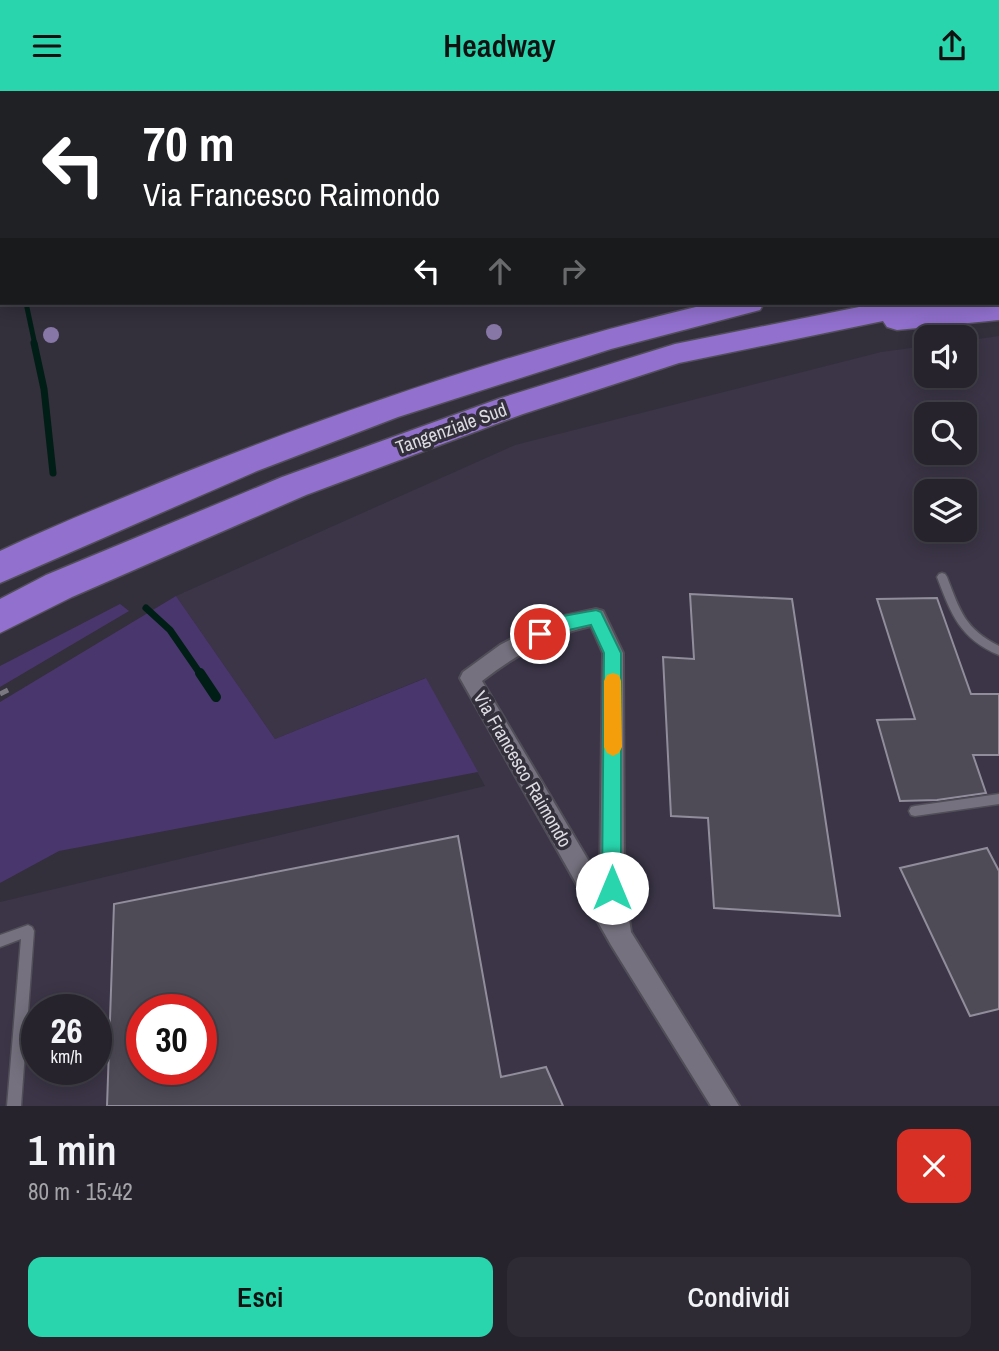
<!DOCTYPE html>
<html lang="it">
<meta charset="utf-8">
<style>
body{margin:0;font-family:"Archivo Narrow",sans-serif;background:#2e2b34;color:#f1f3f6;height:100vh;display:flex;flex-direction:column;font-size:26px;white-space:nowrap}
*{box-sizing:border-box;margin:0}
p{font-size:23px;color:#a4a4a9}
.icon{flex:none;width:38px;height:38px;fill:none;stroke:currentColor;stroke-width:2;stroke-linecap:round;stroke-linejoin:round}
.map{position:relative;height:1015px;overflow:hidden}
.side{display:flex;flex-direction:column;background:#26232c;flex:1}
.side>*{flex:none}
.top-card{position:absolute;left:0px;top:0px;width:999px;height:214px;box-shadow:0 4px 18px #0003,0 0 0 2px #424048;background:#202124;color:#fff;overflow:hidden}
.buttons{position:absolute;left:914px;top:234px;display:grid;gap:14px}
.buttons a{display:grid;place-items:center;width:63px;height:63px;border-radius:14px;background:#26232c;box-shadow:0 4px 18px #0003,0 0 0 2px #424048;font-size:35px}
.speed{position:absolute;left:21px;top:903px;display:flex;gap:14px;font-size:35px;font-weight:700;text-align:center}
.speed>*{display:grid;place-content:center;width:91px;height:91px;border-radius:50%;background:#26232c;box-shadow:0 4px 18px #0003,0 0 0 2px #424048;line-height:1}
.speed small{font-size:18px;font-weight:400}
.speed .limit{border:10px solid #d22;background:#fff;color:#111}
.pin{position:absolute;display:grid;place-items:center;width:60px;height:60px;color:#fff;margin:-30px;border:4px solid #fff;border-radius:50%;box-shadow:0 2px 7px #0007}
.me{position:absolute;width:77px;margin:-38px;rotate:0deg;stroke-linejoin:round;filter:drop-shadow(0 0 5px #0008)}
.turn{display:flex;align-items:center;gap:24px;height:147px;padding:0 28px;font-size:32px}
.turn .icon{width:91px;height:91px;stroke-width:2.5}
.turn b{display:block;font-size:49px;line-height:60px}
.lanes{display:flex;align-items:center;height:66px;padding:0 28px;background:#0003;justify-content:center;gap:35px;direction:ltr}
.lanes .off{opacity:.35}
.round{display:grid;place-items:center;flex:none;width:74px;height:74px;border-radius:14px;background:#2e2b34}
.head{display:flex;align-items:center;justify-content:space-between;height:119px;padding:0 28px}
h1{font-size:42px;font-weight:600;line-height:52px}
.button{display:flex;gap:14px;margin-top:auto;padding:14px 28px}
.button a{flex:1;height:80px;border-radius:14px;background:#29d5ad;color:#111;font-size:28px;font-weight:600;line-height:80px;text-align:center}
.button a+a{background:#2e2b34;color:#f1f3f6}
header{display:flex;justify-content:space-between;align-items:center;height:91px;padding:0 28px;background:#29d5ad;color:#111;font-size:32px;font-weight:600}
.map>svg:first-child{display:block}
</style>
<header><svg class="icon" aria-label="menu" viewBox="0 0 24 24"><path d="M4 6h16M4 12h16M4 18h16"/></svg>Headway<svg class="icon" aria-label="share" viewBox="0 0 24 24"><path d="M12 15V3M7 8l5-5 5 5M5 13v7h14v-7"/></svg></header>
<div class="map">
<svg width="999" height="1015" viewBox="0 0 999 1015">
<rect width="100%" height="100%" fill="#332f3b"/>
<g fill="#3b3547" fill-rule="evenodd">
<path d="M472,0H720L721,2H461Z"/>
<path d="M999,245V1015H0V811L485,695L425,587L275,648L176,505L515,354L881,261L926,255V285H964V250ZM926,324H964V362H926ZM926,401H964V439H926ZM37,919H96V978H37ZM142,919H201V978H142Z"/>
</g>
<g fill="#49366d">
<path d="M852,0H999V120L998,2Z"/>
<path d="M176,505L275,648L426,587L478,681L59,760L0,792V611Z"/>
<path d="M120,513L129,520L0,596V575Z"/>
</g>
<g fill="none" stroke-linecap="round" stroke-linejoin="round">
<g stroke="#001e16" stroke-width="5">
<path d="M0,138L2,143"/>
<path d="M26,212L35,254"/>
</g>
<g stroke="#001e16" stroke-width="7">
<path d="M34,252L44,298L53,382"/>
<path d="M146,517L170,539L201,584"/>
</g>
<path stroke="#001e16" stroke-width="10" d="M200,582L216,606"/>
</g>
<g fill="#4e4b57" stroke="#918d9b" stroke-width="2" fill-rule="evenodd">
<path d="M690,503L792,508L840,825L714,817L708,727L671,725L663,566L694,568Z"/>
<path d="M937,507L971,603H999V664H973L986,702L937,709L900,710L877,629L915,628L877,508Z"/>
<path d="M458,745L501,986L546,976L563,1015H107L114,813ZM142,919H201V978H142Z"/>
<path d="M987,757L999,780V918L970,925L900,777Z"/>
</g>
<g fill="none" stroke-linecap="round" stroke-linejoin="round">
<defs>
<g id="service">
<path d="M564,0H570L571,2H565Z"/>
<path d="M942,482L945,483L947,486C960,520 965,538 999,555V564C960,548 951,523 937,486L939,483Z"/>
<path d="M999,703V713L915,725L911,724L909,720L911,716L915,715Z"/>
<path d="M28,834L32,836L34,840L21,1015H7L21,848L0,856V844Z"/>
</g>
<path id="minor" d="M596,518L603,520L623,562L624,797L631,841L739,1015H711L611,854L460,587L463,581L500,554L550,528ZM591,535L603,562L600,789L482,590C516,564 549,544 591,535Z"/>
<g id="motorway">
<path d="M738,0H760L761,2H738Z"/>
<path d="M826,0H848L825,2Z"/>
<rect x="998" y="122" width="1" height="16"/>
<path d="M999,158V176H998V159Z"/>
<path d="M999,211V229L897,239L887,236L883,230L679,272L523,323L306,404L72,506L0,542V508L46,484L282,386L501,307L675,253L879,212H938L936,216Z"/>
<path d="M712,212H764L760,219L611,258L398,326L257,380L0,492V460C59,432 120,408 181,383C354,314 531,255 712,212Z"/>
</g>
</defs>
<use href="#service" stroke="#514e58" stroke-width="3"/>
<use href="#minor" stroke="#514e58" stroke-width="4"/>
<use href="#motorway" stroke="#514e58" stroke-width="3"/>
<path stroke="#7b7882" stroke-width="5" stroke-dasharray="9 4.5" stroke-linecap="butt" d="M0,603L10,598"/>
<use href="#service" fill="#75717e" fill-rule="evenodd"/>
<use href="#minor" fill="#75717e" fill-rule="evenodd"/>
<use href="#motorway" fill="#9170ce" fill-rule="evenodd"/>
</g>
<g fill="#8677a6">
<circle cx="494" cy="241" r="8"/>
<circle cx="51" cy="244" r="8"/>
</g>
<path fill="#29d5ad" stroke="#1b8a70" stroke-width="2" d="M596,519L601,521L621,562V797L618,803L612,806L605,803L602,797L604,562L591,534L560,541L540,550L535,548L532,543C542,525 578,523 596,519Z"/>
<path fill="#f59e0b" d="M613,582L619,584L621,590L622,656L619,662L613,665L607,662L604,656V590L607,584Z"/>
<g text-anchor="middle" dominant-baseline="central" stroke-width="7" stroke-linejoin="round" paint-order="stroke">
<g font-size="19" fill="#dddbe2" stroke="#332f3b">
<text transform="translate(451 337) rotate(-20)">Tangenziale Sud</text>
<text transform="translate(523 678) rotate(60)">Via Francesco Raimondo</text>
</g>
</g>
</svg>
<div class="buttons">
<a><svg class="icon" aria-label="sound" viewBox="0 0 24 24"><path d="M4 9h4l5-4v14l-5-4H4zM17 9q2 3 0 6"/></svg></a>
<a><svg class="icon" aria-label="search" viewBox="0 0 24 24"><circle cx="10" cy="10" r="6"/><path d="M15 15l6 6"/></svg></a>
<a><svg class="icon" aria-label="layers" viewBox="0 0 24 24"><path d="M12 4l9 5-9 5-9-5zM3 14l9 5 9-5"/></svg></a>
</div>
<div class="speed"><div>26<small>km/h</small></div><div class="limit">30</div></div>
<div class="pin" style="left:540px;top:543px;background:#d93025"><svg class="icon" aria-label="arrive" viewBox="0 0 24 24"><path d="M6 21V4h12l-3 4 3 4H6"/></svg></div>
<svg class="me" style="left:612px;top:797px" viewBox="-20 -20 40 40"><circle r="19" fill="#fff"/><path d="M0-13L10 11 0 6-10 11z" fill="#29d5ad"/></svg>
<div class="top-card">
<div class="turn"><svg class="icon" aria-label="left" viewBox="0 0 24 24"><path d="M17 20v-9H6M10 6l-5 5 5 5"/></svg><div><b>70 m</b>Via Francesco Raimondo</div></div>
<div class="lanes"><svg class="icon" aria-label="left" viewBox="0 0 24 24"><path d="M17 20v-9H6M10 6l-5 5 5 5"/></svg><svg class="icon off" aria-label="ahead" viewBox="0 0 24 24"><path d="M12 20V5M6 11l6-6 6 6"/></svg><svg class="icon off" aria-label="right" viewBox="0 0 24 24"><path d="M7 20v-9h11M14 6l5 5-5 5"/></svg></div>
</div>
</div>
<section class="side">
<div class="head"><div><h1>1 min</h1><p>80 m · 15:42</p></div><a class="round" style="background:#d93025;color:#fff"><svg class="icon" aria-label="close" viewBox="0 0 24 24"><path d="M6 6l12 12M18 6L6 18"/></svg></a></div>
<div class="button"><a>Esci</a><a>Condividi</a></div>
</section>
